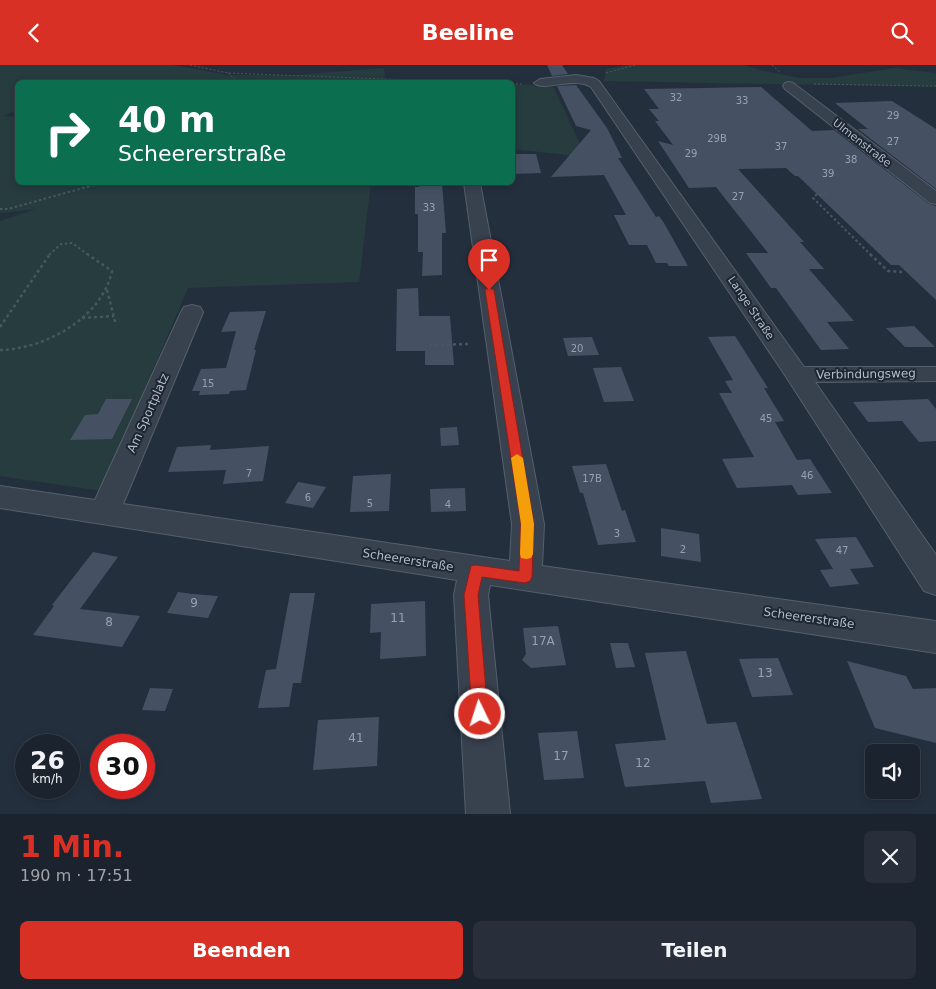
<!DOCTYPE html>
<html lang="de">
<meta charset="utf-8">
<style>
body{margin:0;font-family:"DejaVu Sans",sans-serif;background:#282f3a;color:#f1f3f6;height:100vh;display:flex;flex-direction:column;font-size:19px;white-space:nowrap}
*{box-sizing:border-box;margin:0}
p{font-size:16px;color:#a0a4aa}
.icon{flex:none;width:28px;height:28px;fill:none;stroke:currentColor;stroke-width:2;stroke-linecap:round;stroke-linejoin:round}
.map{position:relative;height:749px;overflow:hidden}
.panel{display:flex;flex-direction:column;background:#1b232e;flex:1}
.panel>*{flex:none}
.hud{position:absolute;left:15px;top:15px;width:500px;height:105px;border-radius:8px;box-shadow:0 2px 8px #0003,0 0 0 1px #39404a;background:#0b6e4f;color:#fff;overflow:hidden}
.fabs{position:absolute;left:865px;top:679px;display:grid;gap:10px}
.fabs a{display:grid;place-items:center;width:55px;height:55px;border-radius:8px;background:#1b232e;box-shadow:0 2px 8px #0003,0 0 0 1px #39404a;font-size:25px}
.speed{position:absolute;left:15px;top:669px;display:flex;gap:10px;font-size:25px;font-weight:700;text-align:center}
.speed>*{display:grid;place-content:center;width:65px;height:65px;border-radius:50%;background:#1b232e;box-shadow:0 2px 8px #0003,0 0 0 1px #39404a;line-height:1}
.speed small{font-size:12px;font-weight:400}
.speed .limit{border:8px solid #d22;background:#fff;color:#111}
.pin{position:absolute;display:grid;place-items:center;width:42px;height:42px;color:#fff;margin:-51px -21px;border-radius:50% 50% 50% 0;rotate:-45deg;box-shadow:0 0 5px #0007}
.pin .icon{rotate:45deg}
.me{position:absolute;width:55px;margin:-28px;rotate:356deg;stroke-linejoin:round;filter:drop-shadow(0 0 4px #0008)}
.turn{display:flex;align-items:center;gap:18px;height:105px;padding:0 20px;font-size:22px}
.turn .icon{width:65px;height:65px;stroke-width:2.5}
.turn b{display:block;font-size:35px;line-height:42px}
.round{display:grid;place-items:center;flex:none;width:52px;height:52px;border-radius:8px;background:#282f3a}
.head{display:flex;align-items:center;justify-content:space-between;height:85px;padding:0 20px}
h1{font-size:30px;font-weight:700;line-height:38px;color:#d93025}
.button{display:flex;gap:10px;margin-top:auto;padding:10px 20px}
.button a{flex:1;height:58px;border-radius:8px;background:#d93025;color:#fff;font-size:20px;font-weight:700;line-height:58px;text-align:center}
.button a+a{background:#282f3a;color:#f1f3f6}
header{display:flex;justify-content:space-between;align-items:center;height:65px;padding:0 20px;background:#d93025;color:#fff;font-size:22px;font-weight:700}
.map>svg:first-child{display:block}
</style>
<header><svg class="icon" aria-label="back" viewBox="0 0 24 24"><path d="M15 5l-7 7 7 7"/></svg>Beeline<svg class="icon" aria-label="search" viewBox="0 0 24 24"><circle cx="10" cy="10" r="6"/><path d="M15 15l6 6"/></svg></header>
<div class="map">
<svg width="936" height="749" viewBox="0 0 936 749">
<rect width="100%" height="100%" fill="#242f3e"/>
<g fill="#263c3f">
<path d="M0,0H173L228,10H295L384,3L386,17H473L18,18L17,45L4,51L17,52L18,118H371L359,217L188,223L101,426L0,411V156L36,144L0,148Z"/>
<path d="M626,0H744L760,5L800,13H831L894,3L936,8V22L604,16L606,4Z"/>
<path d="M552,19L586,92L513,84L512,20Z"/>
</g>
<g fill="#455162">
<path d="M547,0H562L568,9L552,11Z"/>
<path d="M576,20L607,63L622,93H618L656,152L659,151L664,158L688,201H669L667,198H656L647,180H629L614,150H626L604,110L551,112L591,65L576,61L557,21Z"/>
<path d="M761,22L812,66L834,65L929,139L936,141V235L899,200H891L798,111H795L786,103L738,104L804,177H800L824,204H809L854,256L827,257L849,284L821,285L776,223H771L746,188H768L716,122L689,123L658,76L673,80L655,56H659L649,44H659L644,24Z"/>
<path d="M892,36L936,64V124L858,64H868L835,38Z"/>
<path d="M512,89H536L541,108L512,109Z"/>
<path d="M442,118L446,168H442V210L422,211L423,187H418V149H415V122H419V119Z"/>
<path d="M418,223L419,251H450L454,300H425V286H396L397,224Z"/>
<path d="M266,246L254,285H256L246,325L230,326L229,329L199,330L200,326H192L201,304L226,303L236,266L221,267L230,247Z"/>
<path d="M914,261L935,282H905L886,263Z"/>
<path d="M735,271L768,323H764L784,356L775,357L797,395L810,394L832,428L798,430L792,420L737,423L722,394L754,392L719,328H732L725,316L733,315L708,272Z"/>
<path d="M592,272L599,290L568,291L563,273Z"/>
<path d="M621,302L634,336L604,337L593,303Z"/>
<path d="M106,334H132L112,374L70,375L85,350L98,349Z"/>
<path d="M928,334L936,344V376L919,377L902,356L868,357L853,337Z"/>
<path d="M457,362L459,380L441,381L440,363Z"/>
<path d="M211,380L210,385L269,381L263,416L223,419L226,405L168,407L177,382Z"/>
<path d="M606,399L622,446L625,445L636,477L598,480L583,428H580L572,401Z"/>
<path d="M391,409L389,446L350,447L353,411Z"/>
<path d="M298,417L326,422L313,443L285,438Z"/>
<path d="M465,423L466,446L431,447L430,424Z"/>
<path d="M661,463L699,469L701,497L661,491Z"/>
<path d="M856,472L874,502L850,504L859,519L830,522L820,505L833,504L815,474Z"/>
<path d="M93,487L118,492L80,544L140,551L122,582L33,570L54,541L52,540Z"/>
<path d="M178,527L193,529L218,531L208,553L167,548Z"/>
<path d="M290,528H315L301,618H293L289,642L258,643L266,605L276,604Z"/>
<path d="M425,536L426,591L380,594L381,567L370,568L371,539Z"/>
<path d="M558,561L566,600L531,603L522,595L526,589L523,563Z"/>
<path d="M610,578H628L635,602L616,603Z"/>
<path d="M686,586L707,659L736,657L762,734L711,738L705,716L625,722L615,679L666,675L645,588Z"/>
<path d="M778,593L793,630L752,632L739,594Z"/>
<path d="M847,596L906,611L913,624L936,623V678L875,663Z"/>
<path d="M150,623L173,624L165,646L142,645Z"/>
<path d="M379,652L377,701L313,705L318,655Z"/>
<path d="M577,666L584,713L544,715L538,668Z"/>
</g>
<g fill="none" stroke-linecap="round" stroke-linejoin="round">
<defs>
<g id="minor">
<path d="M576,10L594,13L599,16L804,302H936V316L815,317L936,490V530L924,526L785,310L591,22C574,11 543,27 534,18L540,14Z"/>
<path d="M789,17L793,18L936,126V139L930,138L785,24L783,21L785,18Z"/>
<path d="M464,118H480L544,459L542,501L936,556V588L490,520L488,530L510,749H466L454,530L457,515L0,443V421L95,435L181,247L184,242L192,240L200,242L203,247L123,439L510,496L512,459Z"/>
</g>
</defs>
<use href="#minor" stroke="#565f6c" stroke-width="2"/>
<g stroke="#44595c" stroke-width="1" stroke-dasharray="2 2" stroke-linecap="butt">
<path d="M190,0L228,8L491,18"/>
<path d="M772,0L781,8"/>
<path d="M228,8L239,18"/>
<path d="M606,8L635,0"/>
<path d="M512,19H524"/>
<path d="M814,19L936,21"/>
</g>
<g stroke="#44595c" stroke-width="2" stroke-dasharray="2.5 2.5" stroke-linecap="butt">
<path d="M827,128L816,130L813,133L871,190"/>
<path d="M0,144H8L101,118"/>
<path d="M49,190L61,179L72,178L89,190"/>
</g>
<g stroke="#44595c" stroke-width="2.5" stroke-dasharray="3 3" stroke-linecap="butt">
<path d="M870,189L888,206L902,207"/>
<path d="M107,225L116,260"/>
<path d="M82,253L114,251"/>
<path d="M0,262L50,189"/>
<path d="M429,280L468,279"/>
<path d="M0,285C45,284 102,253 112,206L87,189"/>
</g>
<use href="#minor" fill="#38414e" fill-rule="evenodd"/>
</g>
<path fill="#d93025" stroke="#8d1f18" d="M489,222L494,225L534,459L532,512L530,516L525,518L482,512L478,530L488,649L486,655L480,657L475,655L472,649L464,530L471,501L476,500L519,506L521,459L485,225Z"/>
<path fill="#f59e0b" d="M517,389L523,393L534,459L533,489L531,493L526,494L521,493L520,489L521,459L511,393Z"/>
<g text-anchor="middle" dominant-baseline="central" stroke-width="4" stroke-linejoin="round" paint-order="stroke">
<g font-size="10" fill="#98a1af">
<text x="676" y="32">32</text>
<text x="742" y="35">33</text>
<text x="893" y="50">29</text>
<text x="717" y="73">29B</text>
<text x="893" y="76">27</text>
<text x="781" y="81">37</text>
<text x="691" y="88">29</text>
<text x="851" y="94">38</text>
<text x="828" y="108">39</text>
<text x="738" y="131">27</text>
<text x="429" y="142">33</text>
<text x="577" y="283">20</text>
<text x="208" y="318">15</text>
<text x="766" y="353">45</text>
<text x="249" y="408">7</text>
<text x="807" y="410">46</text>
<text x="592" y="413">17B</text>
<text x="308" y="432">6</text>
<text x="370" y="438">5</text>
<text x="448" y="439">4</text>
<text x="617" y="468">3</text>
<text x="683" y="484">2</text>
<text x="842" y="485">47</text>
</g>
<g font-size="11" fill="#b4bcc9" stroke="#1d2633">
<text transform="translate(862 78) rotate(38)">Ulmenstraße</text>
<text transform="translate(751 243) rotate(56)">Lange Straße</text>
</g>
<g font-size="12" fill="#b4bcc9" stroke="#1d2633">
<text transform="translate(866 309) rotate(-1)">Verbindungsweg</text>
<text transform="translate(148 348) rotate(-66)">Am Sportplatz</text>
<text transform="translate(408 495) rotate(9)">Scheererstraße</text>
<text transform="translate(809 553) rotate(8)">Scheererstraße</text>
</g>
<g font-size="12" fill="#98a1af">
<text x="194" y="538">9</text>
<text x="398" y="553">11</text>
<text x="109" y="557">8</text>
<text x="543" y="576">17A</text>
<text x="765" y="608">13</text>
<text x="356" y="673">41</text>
<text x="561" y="691">17</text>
<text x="643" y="698">12</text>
</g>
</g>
</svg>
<div class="fabs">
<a><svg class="icon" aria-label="sound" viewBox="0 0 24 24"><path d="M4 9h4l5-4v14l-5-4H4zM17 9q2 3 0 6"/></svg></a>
</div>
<div class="speed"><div>26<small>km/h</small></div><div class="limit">30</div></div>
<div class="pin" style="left:489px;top:225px;background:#d93025"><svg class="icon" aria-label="arrive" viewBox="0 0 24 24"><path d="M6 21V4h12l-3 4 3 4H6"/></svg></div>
<svg class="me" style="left:480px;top:649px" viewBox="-20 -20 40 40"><circle r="17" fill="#d93025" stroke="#fff" stroke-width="3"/><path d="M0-11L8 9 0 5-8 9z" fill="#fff"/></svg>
<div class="hud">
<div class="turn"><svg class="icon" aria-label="right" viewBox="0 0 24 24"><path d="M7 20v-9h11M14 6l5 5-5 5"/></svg><div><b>40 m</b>Scheererstraße</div></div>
</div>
</div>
<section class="panel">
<div class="head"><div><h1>1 Min.</h1><p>190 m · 17:51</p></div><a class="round"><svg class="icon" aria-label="close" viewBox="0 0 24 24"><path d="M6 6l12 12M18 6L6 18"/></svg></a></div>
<div class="button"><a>Beenden</a><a>Teilen</a></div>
</section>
